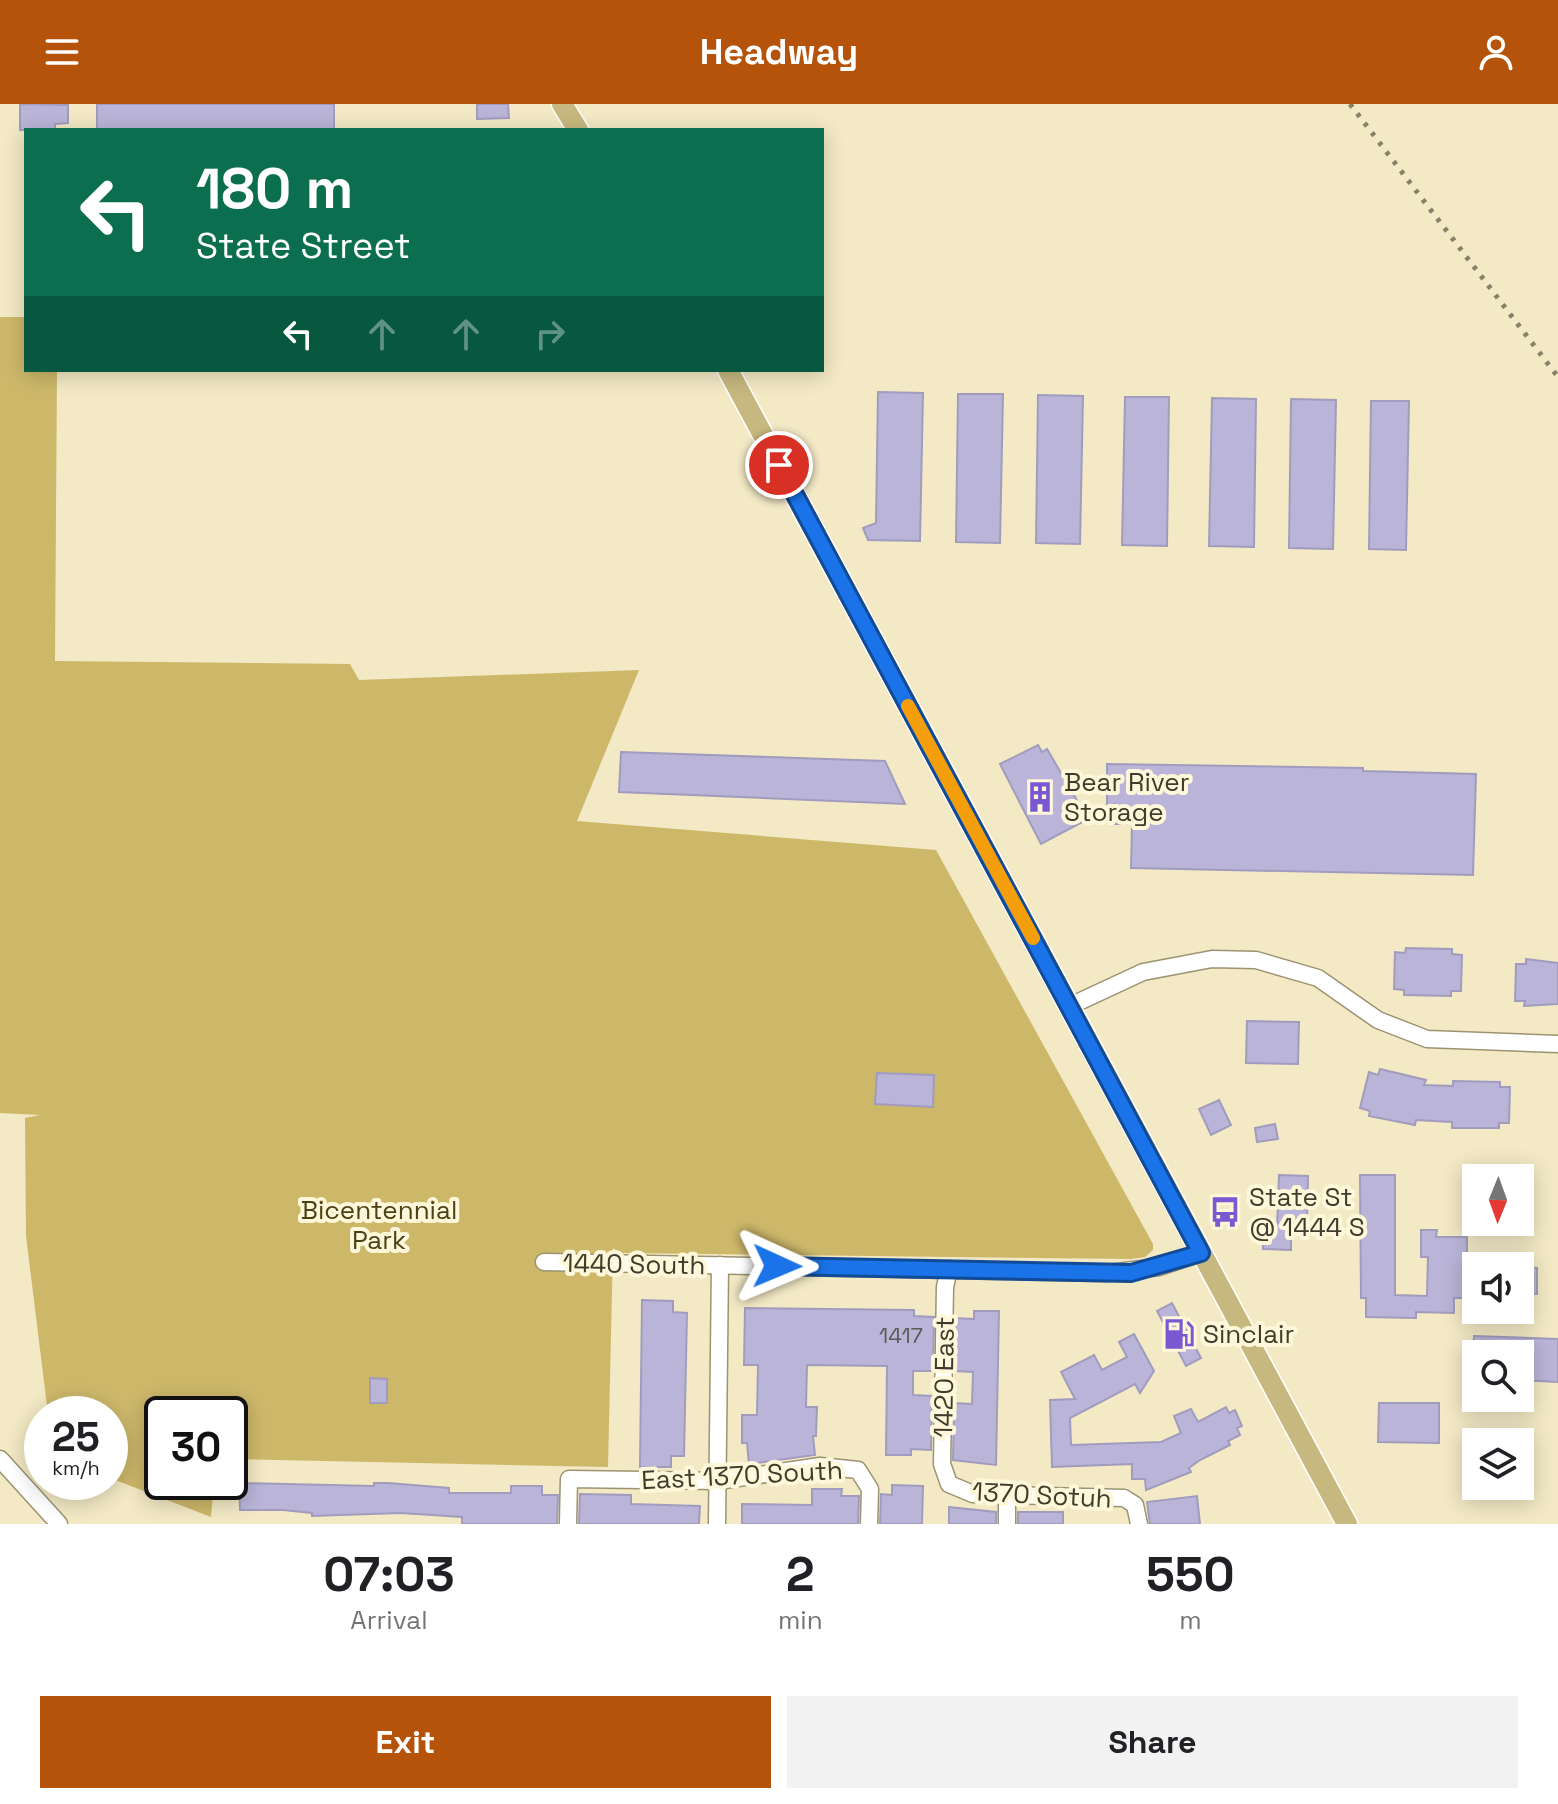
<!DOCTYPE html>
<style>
body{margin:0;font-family:"Space Grotesk",sans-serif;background:#f2f2f2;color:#202124;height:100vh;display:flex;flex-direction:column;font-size:30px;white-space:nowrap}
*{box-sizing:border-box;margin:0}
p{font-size:26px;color:#757577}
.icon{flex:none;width:44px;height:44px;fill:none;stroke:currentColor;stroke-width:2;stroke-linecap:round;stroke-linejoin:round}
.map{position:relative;height:1420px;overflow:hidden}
.panel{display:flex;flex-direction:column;background:#fff;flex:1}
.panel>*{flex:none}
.guide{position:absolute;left:24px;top:24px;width:800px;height:244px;border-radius:0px;box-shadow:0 4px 20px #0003;background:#0b6e4f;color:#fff;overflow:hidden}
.needle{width:52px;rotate:181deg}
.tools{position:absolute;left:1462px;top:1060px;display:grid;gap:16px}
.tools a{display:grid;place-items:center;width:72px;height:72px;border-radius:0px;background:#fff;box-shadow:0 4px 20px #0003;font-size:40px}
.speed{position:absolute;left:24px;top:1292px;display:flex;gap:16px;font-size:40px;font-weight:700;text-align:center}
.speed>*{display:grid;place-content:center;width:104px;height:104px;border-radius:50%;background:#fff;box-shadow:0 4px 20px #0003;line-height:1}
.speed small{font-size:20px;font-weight:400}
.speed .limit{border:4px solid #111;border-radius:12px;background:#fff;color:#111}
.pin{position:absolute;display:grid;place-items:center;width:68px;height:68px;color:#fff;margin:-34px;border:4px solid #fff;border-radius:50%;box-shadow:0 2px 8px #0007}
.me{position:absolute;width:88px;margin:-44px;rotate:91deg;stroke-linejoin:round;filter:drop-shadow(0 0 6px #0008)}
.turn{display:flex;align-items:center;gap:28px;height:168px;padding:0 40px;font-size:36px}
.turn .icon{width:104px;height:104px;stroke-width:2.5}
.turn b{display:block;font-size:56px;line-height:68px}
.lanes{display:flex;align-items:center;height:76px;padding:0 40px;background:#0003;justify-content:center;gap:40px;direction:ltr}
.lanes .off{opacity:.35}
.eta{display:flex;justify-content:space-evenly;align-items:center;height:136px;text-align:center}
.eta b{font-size:48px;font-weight:800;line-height:56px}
.button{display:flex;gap:16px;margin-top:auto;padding:16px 40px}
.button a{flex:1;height:92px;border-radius:0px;background:#b45309;color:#fff;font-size:32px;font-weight:800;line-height:92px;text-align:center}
.button a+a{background:#f2f2f2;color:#202124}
header{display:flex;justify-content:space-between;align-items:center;height:104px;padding:0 40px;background:#b45309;color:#fff;font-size:36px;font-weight:800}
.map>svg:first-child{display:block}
</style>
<header><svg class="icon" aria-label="menu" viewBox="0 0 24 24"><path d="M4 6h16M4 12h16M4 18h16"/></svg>Headway<svg class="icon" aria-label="person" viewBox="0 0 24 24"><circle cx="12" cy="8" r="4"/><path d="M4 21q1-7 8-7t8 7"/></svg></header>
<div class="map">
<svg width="1558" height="1420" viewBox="0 0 1558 1420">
<rect width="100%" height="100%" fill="#f3e9c5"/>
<path fill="#cdb86a" d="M0,213H26V266H57L55,557L350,560L359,576L639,566L577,717L936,746L1153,1140V1146L1145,1153L1131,1155L620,1149L613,1144L608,1363L230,1355V1310H162V1378H214L211,1413L110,1374V1310H48L26,1132L25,1014L40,1011L0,1009Z"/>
<g fill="#bab5d8" stroke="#a19cbd" stroke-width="2">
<path d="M20,0L68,1V19L55,20V26H20Z"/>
<rect x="97" y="0" width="237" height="26"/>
<path d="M477,0H508L509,14L477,15Z"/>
<path d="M878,288L923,289L920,437L868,436L863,424L876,419Z"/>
<path d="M958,290H1003L1000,439L956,438Z"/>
<path d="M1038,291L1083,292L1080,440L1036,439Z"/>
<path d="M1125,293H1169L1167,442L1122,441Z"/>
<path d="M1212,294L1256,295L1254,443L1209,442Z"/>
<path d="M1291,295L1336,296L1333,445L1289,444Z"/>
<path d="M1371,297H1409L1406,446L1369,445Z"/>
<path d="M1038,641L1042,648L1047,645L1088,715L1041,740L1000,660Z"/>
<path d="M621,648L885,657L905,700L619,688Z"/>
<path d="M1107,660L1363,664V667L1476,670L1473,771L1131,764L1132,720H1115V700L1107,704Z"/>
<path d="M1406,844L1452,845V850L1462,851L1461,887H1451V892L1404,891V886L1394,885L1395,848L1405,849Z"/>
<path d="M1526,855L1558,859V900L1524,902L1525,897H1515L1516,860H1526Z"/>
<path d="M1247,917L1299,918L1298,960L1246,959Z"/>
<path d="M1380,965L1426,976L1424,981L1453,982V977L1500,978V983H1510L1509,1019H1499V1024H1452V1018L1416,1016L1415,1021L1369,1012L1370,1007L1360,1004L1369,968L1378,971Z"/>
<path d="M877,969L934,971L933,1003L875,1000Z"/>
<path d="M1219,996L1231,1021L1211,1031L1199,1005Z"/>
<path d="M1275,1020L1278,1035L1257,1038L1255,1024Z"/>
<path d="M1279,1071L1308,1072L1307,1119L1291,1118V1146L1263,1145V1125H1277Z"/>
<path d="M1360,1071H1395V1191L1427,1192L1428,1153H1421V1126H1437L1436,1133H1467V1162H1476V1188H1464V1194H1454V1209L1416,1208V1214L1366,1213V1194H1361Z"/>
<path d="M1520,1163L1537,1164V1190L1520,1189Z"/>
<path d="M642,1196L673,1197V1208L687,1209L684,1352H671V1363H640Z"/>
<path d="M1172,1199L1201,1254L1186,1262L1157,1207Z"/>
<path d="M745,1204L914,1206V1212L934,1213L933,1267H913V1291L932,1292L931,1346L911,1345V1351H886L887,1262L807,1261L806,1303H817L816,1332H813L815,1351L749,1360L747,1339H742V1311H757L758,1261H744Z"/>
<path d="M974,1207H999L996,1361L953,1356L954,1299L972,1300L973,1268L955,1267V1214L974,1215Z"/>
<path d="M1134,1230L1154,1267L1140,1289L1135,1280L1070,1314L1071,1341L1161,1338L1181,1329L1174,1312L1191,1305L1198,1318L1226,1303L1229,1309L1235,1306L1242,1322L1237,1324L1240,1331L1228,1337L1230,1341L1200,1356L1189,1364L1191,1368L1146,1386L1145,1375H1132V1360L1052,1363L1050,1296L1075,1295L1061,1268L1094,1251L1102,1266L1127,1253L1119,1238Z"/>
<path d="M1474,1232L1558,1235V1278L1520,1276V1250H1473Z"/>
<path d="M370,1274L387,1275V1299H370Z"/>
<path d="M1379,1299H1439V1339L1378,1338Z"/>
<path d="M239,1379L374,1382V1379H388L449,1384V1389H511V1382H542V1391H558L557,1420H462V1413L401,1409L312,1412V1409L283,1406H240Z"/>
<path d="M892,1381L923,1382L922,1420H880L881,1390L892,1391Z"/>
<path d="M812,1385H842L841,1392H859L858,1420H742V1400L812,1401Z"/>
<path d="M580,1390L631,1391V1400L700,1402L699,1420H579Z"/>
<path d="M1197,1392L1200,1420H1150L1147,1398Z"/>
<path d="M949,1403L996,1408V1420H949Z"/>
<rect x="1018" y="1408" width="45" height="12"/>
</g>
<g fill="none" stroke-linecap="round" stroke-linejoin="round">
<defs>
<g id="minor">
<path d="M1070,902L1143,868L1212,855L1256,856L1318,874L1378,916L1427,935L1558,940"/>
<path d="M544,1158L1108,1169L1159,1163L1201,1149"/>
<path d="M949,1165L945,1183L942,1360L949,1380L973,1390L1124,1394L1135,1401L1139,1420"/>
<path d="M0,1355L59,1420"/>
<path d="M568,1420L569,1375L718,1377L820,1362L858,1366L870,1385L869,1420"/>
<path d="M717,1420L720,1161"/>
<path d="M1007,1420V1390"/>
</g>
<g id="major">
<path d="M562,0L578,26"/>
<path d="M728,266L1347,1420"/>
</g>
</defs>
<use href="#minor" stroke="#9c9371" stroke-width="19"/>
<use href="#major" stroke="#fff" stroke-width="23"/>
<use href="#minor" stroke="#fff" stroke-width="16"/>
<use href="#major" stroke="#c7b87f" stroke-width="20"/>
<path stroke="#88816a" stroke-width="5" stroke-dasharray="4 8" stroke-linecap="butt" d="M1350,0L1558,273"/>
</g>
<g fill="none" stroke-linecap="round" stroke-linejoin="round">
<defs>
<path id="route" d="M777,1162L1131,1169L1201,1149L779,361"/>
</defs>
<use href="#route" stroke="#114b97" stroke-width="20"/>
<use href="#route" stroke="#1a73e8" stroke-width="14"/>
<path stroke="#f59e0b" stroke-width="14" d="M908,602L1033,834"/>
</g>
<defs>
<symbol id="building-bare" viewBox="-9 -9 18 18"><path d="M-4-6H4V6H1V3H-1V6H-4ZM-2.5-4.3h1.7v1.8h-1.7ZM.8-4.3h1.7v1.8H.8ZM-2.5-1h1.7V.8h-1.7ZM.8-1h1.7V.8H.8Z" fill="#7958d2" stroke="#fff7d9" stroke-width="2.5" paint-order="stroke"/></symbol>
<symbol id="bus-bare" viewBox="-9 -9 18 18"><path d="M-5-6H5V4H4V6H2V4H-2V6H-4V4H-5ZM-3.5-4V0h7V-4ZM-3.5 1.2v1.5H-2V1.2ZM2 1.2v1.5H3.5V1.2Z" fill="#7958d2" stroke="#fff7d9" stroke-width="2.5" paint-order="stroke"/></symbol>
<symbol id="fuel-bare" viewBox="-9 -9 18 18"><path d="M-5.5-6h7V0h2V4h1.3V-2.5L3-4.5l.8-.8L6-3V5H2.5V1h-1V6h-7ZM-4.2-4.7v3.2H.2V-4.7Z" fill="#7958d2" stroke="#fff7d9" stroke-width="2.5" paint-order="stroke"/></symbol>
</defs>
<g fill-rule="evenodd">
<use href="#building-bare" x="1018" y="671" width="44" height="44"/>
<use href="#bus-bare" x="1203" y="1086" width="44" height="44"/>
<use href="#fuel-bare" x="1157" y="1208" width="44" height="44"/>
</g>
<g text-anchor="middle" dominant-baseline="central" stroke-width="8" stroke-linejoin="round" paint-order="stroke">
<g font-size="22" fill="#5e5a58">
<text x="901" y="1231">1417</text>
</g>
<g font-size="26" fill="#403c2d" stroke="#fff7d9" text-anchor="start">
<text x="1064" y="678">Bear River<tspan x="1064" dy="30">Storage</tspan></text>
<text x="1249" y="1093">State St<tspan x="1249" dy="30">@ 1444 S</tspan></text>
<text x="1203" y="1230">Sinclair</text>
</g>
<g font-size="26" fill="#4c4115" stroke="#fff7d9">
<text x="379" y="1106">Bicentennial<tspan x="379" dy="30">Park</tspan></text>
</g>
<g font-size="26" fill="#403c2d" stroke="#fff7d9">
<text transform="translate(634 1160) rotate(1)">1440 South</text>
<text transform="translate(944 1273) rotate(-89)">1420 East</text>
<text transform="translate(742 1371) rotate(-3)">East 1370 South</text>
<text transform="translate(1042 1391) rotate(3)">1370 Sotuh</text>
</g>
</g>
</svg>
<div class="tools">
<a><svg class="needle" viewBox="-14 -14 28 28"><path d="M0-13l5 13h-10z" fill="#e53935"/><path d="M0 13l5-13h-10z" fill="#757577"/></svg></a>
<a><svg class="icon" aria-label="sound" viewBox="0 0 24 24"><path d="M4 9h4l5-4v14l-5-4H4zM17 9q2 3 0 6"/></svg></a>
<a><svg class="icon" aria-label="search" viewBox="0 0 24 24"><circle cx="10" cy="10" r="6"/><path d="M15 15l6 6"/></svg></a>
<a><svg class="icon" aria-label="layers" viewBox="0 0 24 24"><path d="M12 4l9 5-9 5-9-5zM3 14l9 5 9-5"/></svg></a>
</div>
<div class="speed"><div>25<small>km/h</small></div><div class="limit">30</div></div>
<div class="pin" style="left:779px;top:361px;background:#d93025"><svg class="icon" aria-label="arrive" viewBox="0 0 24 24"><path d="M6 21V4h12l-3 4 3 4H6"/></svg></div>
<svg class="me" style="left:777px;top:1162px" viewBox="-20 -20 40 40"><path d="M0-17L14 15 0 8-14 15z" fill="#1a73e8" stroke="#fff" stroke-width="4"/></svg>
<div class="guide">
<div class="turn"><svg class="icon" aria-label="left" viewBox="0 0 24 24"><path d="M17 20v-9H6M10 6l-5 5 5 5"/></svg><div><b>180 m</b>State Street</div></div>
<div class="lanes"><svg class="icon" aria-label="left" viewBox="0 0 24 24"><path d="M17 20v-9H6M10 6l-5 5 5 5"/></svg><svg class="icon off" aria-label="ahead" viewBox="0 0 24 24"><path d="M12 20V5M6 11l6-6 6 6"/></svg><svg class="icon off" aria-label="ahead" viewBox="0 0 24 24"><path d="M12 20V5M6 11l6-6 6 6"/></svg><svg class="icon off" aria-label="right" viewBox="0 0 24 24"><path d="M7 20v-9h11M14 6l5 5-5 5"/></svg></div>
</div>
</div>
<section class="panel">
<div class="eta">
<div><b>07:03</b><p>Arrival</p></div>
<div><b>2</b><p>min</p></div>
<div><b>550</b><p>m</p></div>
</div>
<div class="button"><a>Exit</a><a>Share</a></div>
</section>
